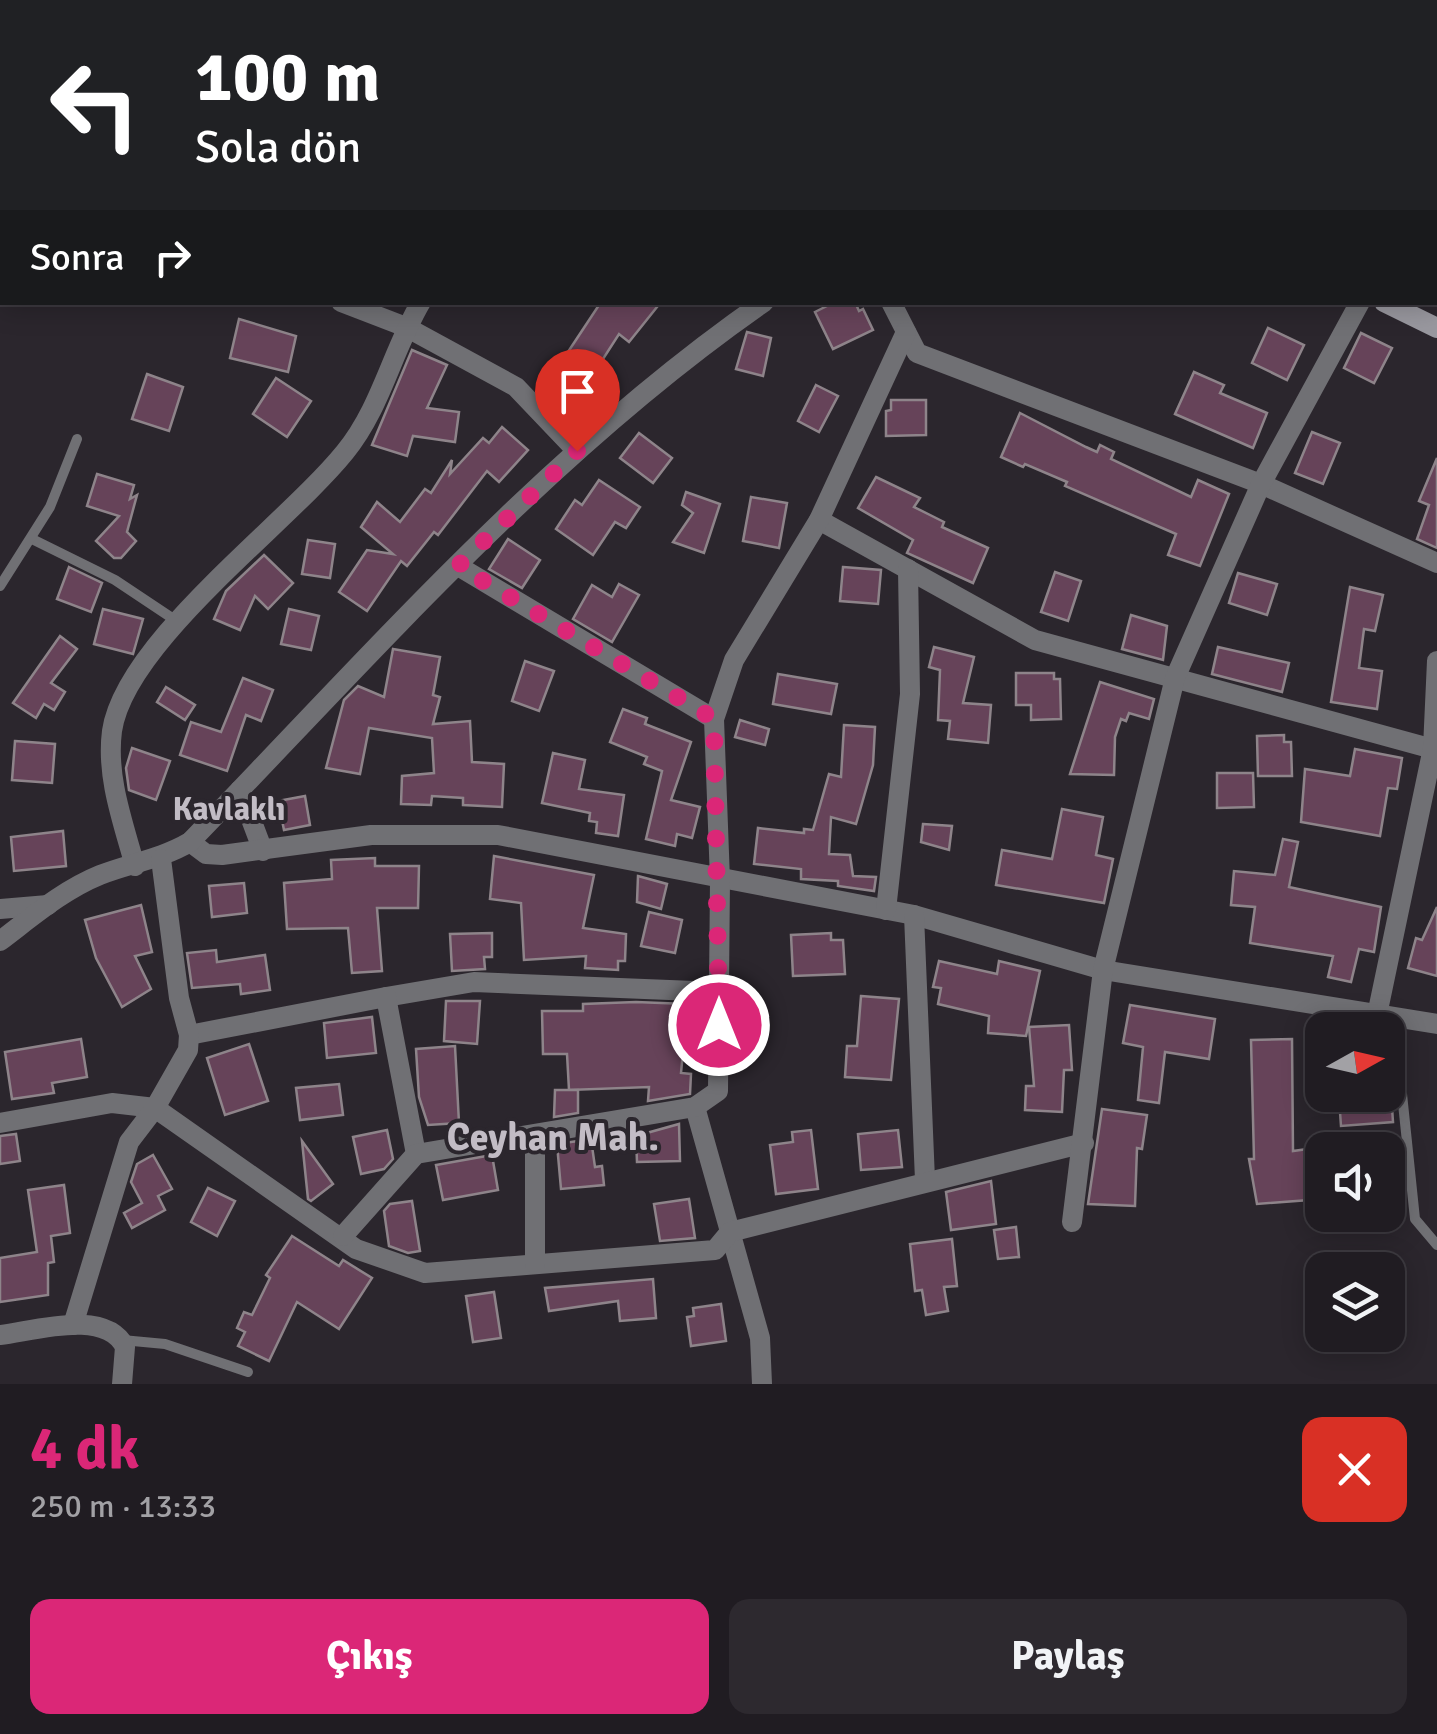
<!DOCTYPE html>
<html lang="tr">
<meta charset="utf-8">
<style>
body{margin:0;font-family:Signika,sans-serif;background:#2d292f;color:#f1f3f6;height:100vh;display:flex;flex-direction:column;font-size:38px;white-space:nowrap}
*{box-sizing:border-box;margin:0}
p{font-size:32px;color:#a2a1a5}
.icon{flex:none;width:55px;height:55px;fill:none;stroke:currentColor;stroke-width:2;stroke-linecap:round;stroke-linejoin:round}
.map{position:relative;height:1384px;overflow:hidden}
.side{display:flex;flex-direction:column;background:#201c22;flex:1}
.side>*{flex:none}
.banner{position:absolute;left:0px;top:0px;width:1438px;height:305px;box-shadow:0 5px 25px #0003,0 0 0 2px #3d3a40;background:#202124;color:#fff;overflow:hidden}
.needle{width:65px;rotate:82deg}
.buttons{position:absolute;left:1305px;top:1012px;display:grid;gap:20px}
.buttons a{display:grid;place-items:center;width:100px;height:100px;border-radius:20px;background:#201c22;box-shadow:0 5px 25px #0003,0 0 0 2px #3d3a40;font-size:50px}
.pin{position:absolute;display:grid;place-items:center;width:85px;height:85px;color:#fff;margin:-102px -42px;border-radius:50% 50% 50% 0;rotate:-45deg;box-shadow:0 0 10px #0007}
.pin .icon{rotate:45deg}
.me{position:absolute;width:110px;margin:-55px;rotate:0deg;stroke-linejoin:round;filter:drop-shadow(0 0 8px #0008)}
.turn{display:flex;align-items:center;gap:35px;height:210px;padding:0 30px;font-size:45px}
.turn .icon{width:130px;height:130px;stroke-width:2.5}
.turn b{display:block;font-size:70px;line-height:85px}
.then{display:flex;align-items:center;height:95px;padding:0 30px;background:#0003;gap:20px;font-size:38px}
.round{display:grid;place-items:center;flex:none;width:105px;height:105px;border-radius:20px;background:#2d292f}
.overview{display:flex;align-items:center;justify-content:space-between;height:170px;padding:0 30px}
h1{font-size:60px;font-weight:700;line-height:75px;color:#db2777}
.button{display:flex;gap:20px;margin-top:auto;padding:20px 30px}
.button a{flex:1;height:115px;border-radius:20px;background:#db2777;color:#fff;font-size:40px;font-weight:700;line-height:115px;text-align:center}
.button a+a{background:#2d292f;color:#f1f3f6}
.map>svg:first-child{display:block}
</style>
<div class="map">
<svg width="1437" height="1384" viewBox="0 0 1437 1384">
<rect width="100%" height="100%" fill="#2b262d"/>
<g fill="#664359" stroke="#8e848a" stroke-width="2.5">
<path d="M601,302H661L629,342L619,334L594,373L566,355Z"/>
<path d="M835,302H855L859,311L863,309L873,330L833,349L815,312Z"/>
<path d="M239,319L296,336L288,372L230,358Z"/>
<path d="M1268,328L1304,345L1287,380L1252,363Z"/>
<path d="M747,332L771,338L763,376L736,369Z"/>
<path d="M1361,333L1392,348L1374,383L1344,368Z"/>
<path d="M412,350L447,365L427,408L459,412L455,442L413,436L407,456L372,445Z"/>
<path d="M1194,372L1224,385L1220,393L1267,413L1253,448L1175,414Z"/>
<path d="M147,374L183,387L169,431L132,419Z"/>
<path d="M276,378L311,401L287,437L253,414Z"/>
<path d="M816,385L838,396L819,432L798,421Z"/>
<path d="M891,400H926V435L886,436V411L891,410Z"/>
<path d="M1020,413L1086,447L1097,452L1100,445L1114,452L1111,459L1191,497L1198,480L1229,494L1200,566L1168,555L1176,534L1065,486L1067,482L1025,464L1023,467L1001,457Z"/>
<path d="M502,427L528,450L499,482L487,471L438,535L434,532L407,566L401,561L367,611L339,592L367,550L393,554L361,527L377,502L400,522L425,489L431,493L452,460L450,474L483,438L489,443Z"/>
<path d="M1312,432L1340,443L1323,484L1295,473Z"/>
<path d="M639,433L672,458L653,483L620,458Z"/>
<path d="M1437,458V548L1417,539L1429,505L1419,501Z"/>
<path d="M97,474L134,485L130,499L137,495L127,532L136,541L121,558H114L96,541L119,516L87,506Z"/>
<path d="M876,477L920,498L914,507L944,522L942,527L988,548L973,583L907,553L913,540L858,508Z"/>
<path d="M599,480L640,507L626,528L615,522L593,555L556,529L575,500L582,505Z"/>
<path d="M686,492L720,504L704,553L673,542L693,513L682,505Z"/>
<path d="M751,497L787,503L779,548L743,541Z"/>
<path d="M508,539L540,560L522,588L489,569Z"/>
<path d="M308,540L335,544L330,578L302,574Z"/>
<path d="M264,555L293,583L268,609L255,596L240,630L214,619L226,591Z"/>
<path d="M69,567L102,583L91,612L57,599Z"/>
<path d="M843,567L881,570L878,604L840,601Z"/>
<path d="M1055,572L1081,581L1068,621L1041,612Z"/>
<path d="M1238,573L1277,584L1267,615L1229,603Z"/>
<path d="M619,584L639,595L612,642L573,619L592,585L612,597Z"/>
<path d="M1350,587L1383,595L1375,631L1364,629L1359,668L1382,671L1377,709L1331,702Z"/>
<path d="M103,609L143,619L133,654L94,644Z"/>
<path d="M289,609L319,616L311,650L281,644Z"/>
<path d="M1131,615L1167,626L1163,660L1122,649Z"/>
<path d="M60,636L77,649L51,683L65,692L54,710L44,704L36,718L13,703Z"/>
<path d="M934,647L974,657L963,703L991,705L988,743L948,739L950,721L938,720L940,670L929,667Z"/>
<path d="M1218,647L1289,663L1282,692L1212,674Z"/>
<path d="M393,649L440,657L433,695L440,697L433,724L470,721L472,762L504,764L502,807L463,805V798L432,796L431,805L401,804L402,776L434,773L432,738L369,728L360,774L326,768L344,700L358,686L384,697Z"/>
<path d="M525,661L554,671L539,711L512,701Z"/>
<path d="M1016,673H1054V679H1060L1061,719L1031,720V705H1016Z"/>
<path d="M778,674L837,684L831,714L773,704Z"/>
<path d="M243,678L273,690L261,721L246,715L227,771L180,755L191,722L221,732Z"/>
<path d="M1100,682L1154,699L1149,719L1129,713L1126,721L1121,719L1115,737L1114,775L1070,774Z"/>
<path d="M166,687L195,705L185,720L157,702Z"/>
<path d="M623,709L647,718L645,724L691,742L671,800L700,807L692,838L677,834L675,846L646,839L662,771L644,764L647,757L610,742Z"/>
<path d="M740,720L769,729L765,745L735,737Z"/>
<path d="M844,725L875,727L873,765L856,824L831,817L829,854L850,855L853,876L876,877L874,891L838,886V881L801,879V869L754,864L758,828L804,833V829L813,830L829,774L841,777Z"/>
<path d="M1284,735V742H1291L1292,776H1258L1257,736Z"/>
<path d="M15,741L55,744L52,783L12,780Z"/>
<path d="M132,748L170,761L156,800L129,790L126,768Z"/>
<path d="M1355,749L1402,758L1397,789L1388,788L1380,836L1301,822L1305,769L1350,776Z"/>
<path d="M553,753L585,760L579,789L624,795L618,836L596,833L597,822L589,821L590,813L542,803Z"/>
<path d="M1217,773H1253L1254,807L1217,808Z"/>
<path d="M305,796L310,825L284,830L278,801Z"/>
<path d="M1062,809L1103,817L1096,855L1113,859L1104,903L996,885L1002,850L1052,859Z"/>
<path d="M923,824L952,826L949,850L921,842Z"/>
<path d="M63,831L66,866L14,871L11,837Z"/>
<path d="M1283,839L1298,842L1289,887L1381,907L1374,952L1359,949L1351,982L1328,977L1333,956L1250,943L1255,907L1231,905L1234,871L1275,875Z"/>
<path d="M494,856L594,875L583,928L626,934L625,961H618V970L585,968L586,956L524,960L521,903L490,899Z"/>
<path d="M375,858V866H419L418,908H377L382,971L352,973L348,928L287,929L284,883L332,879L331,860Z"/>
<path d="M638,876L667,884L661,909L637,902Z"/>
<path d="M244,883L247,913L212,917L209,886Z"/>
<path d="M141,905L152,952L135,956L151,989L122,1007L96,958L85,920Z"/>
<path d="M1437,907V976L1408,968L1416,938L1422,940Z"/>
<path d="M649,912L682,920L675,953L641,946Z"/>
<path d="M492,933V957H484L485,969L452,971L450,934Z"/>
<path d="M831,933V940H843L845,974L793,976L791,935Z"/>
<path d="M216,950L217,962L265,955L270,990L241,994L240,984L192,988L187,953Z"/>
<path d="M939,961L997,974L999,961L1040,971L1026,1036L988,1033L989,1016L938,1004L941,988L933,987Z"/>
<path d="M861,996L899,999L891,1080L845,1077L847,1046H857Z"/>
<path d="M446,1001H480L477,1044L444,1041Z"/>
<path d="M636,1002L686,1004L685,1025H693L692,1042H684L681,1073L691,1074L690,1094L648,1101L649,1087L569,1090L567,1054H543L542,1011H583V1004Z"/>
<path d="M1130,1005L1215,1019L1209,1059L1165,1052L1159,1103L1138,1100L1143,1047L1123,1043Z"/>
<path d="M372,1017L376,1053L327,1058L324,1023Z"/>
<path d="M1069,1025L1072,1070H1064L1062,1112L1025,1110L1026,1086H1034L1029,1027Z"/>
<path d="M81,1039L87,1077L52,1083L54,1093L12,1099L5,1052Z"/>
<path d="M1292,1039L1293,1151L1322,1147V1199L1257,1204L1249,1159H1254L1251,1040Z"/>
<path d="M249,1044L268,1101L225,1115L207,1058Z"/>
<path d="M455,1046L459,1123L428,1125L419,1097L416,1049Z"/>
<path d="M339,1084L343,1115L300,1120L296,1088Z"/>
<path d="M555,1090H578V1113L554,1117Z"/>
<path d="M1381,1105L1392,1107L1393,1122L1341,1126L1340,1112Z"/>
<path d="M1102,1109L1147,1115L1142,1149L1137,1148L1135,1206L1088,1204Z"/>
<path d="M679,1124L680,1161L637,1162L636,1136Z"/>
<path d="M387,1130L393,1159L384,1169L361,1174L353,1137Z"/>
<path d="M811,1130L818,1189L776,1194L770,1145L793,1142L792,1132Z"/>
<path d="M898,1130L902,1167L861,1170L858,1134Z"/>
<path d="M16,1134L20,1161L0,1164V1136Z"/>
<path d="M302,1141L333,1184L311,1201L308,1199Z"/>
<path d="M578,1141V1147L592,1146L595,1167L602,1166L604,1185L561,1189L557,1144Z"/>
<path d="M153,1155L172,1189L158,1196L165,1210L132,1228L124,1213L142,1203L131,1182L137,1164Z"/>
<path d="M492,1155L498,1190L443,1200L436,1165Z"/>
<path d="M991,1181L996,1224L951,1230L946,1192Z"/>
<path d="M64,1185L70,1233L51,1236L54,1262L48,1263V1295L0,1302V1258L37,1252L28,1190Z"/>
<path d="M208,1188L235,1201L217,1236L191,1222Z"/>
<path d="M689,1199L695,1238L660,1241L654,1204Z"/>
<path d="M412,1201L420,1251L408,1253L389,1246L384,1211L390,1204Z"/>
<path d="M1016,1227L1019,1257L998,1259L994,1230Z"/>
<path d="M292,1236L339,1266L343,1260L372,1278L339,1329L297,1302L269,1361L238,1346L245,1332L237,1328L244,1312L252,1315L270,1278L266,1275Z"/>
<path d="M952,1239L957,1286L944,1287L948,1311L926,1315L922,1290L915,1291L910,1244Z"/>
<path d="M653,1279L656,1318L620,1321L618,1301L549,1311L545,1288Z"/>
<path d="M494,1292L501,1338L473,1342L466,1296Z"/>
<path d="M721,1304L726,1341L691,1346L687,1317L694,1316L693,1308Z"/>
</g>
<g fill="none" stroke-linecap="round" stroke-linejoin="round">
<g stroke="#707074" stroke-width="10">
<path d="M1039,0L1040,2"/>
<path d="M32,539L115,580L178,622"/>
<path d="M0,586L50,507L77,439"/>
<path d="M1394,1017L1415,1219L1437,1245"/>
<path d="M122,1340L165,1344L248,1372"/>
</g>
<g stroke="#707074" stroke-width="20">
<path d="M917,0L919,2"/>
<path d="M1387,0V2"/>
<path d="M1083,2L1088,0"/>
<path d="M1435,83L1437,82"/>
<path d="M0,112L2,114"/>
<path d="M1435,126L1437,127"/>
<path d="M0,264L2,261"/>
<path d="M341,302L406,327L516,387L577,451"/>
<path d="M891,302L917,353L1261,484L1437,563"/>
<path d="M819,520L1035,640L1437,750"/>
<path d="M458,566L714,719"/>
<path d="M240,790L263,851"/>
<path d="M190,842L206,854L222,855L371,835H498L914,915L1103,970L1437,1024"/>
<path d="M135,866C123,822 106,777 112,731C125,642 286,525 345,452C381,408 392,351 421,302"/>
<path d="M0,909L48,905"/>
<path d="M886,910L910,694L908,569"/>
<path d="M914,915L925,1180"/>
<path d="M0,941C32,917 63,890 100,875C131,863 161,859 190,842C372,654 548,452 764,302"/>
<path d="M386,997L474,982L719,992"/>
<path d="M1377,1015L1433,748L1437,661"/>
<path d="M189,1035L386,997L416,1154"/>
<path d="M695,1107L760,1338L762,1384"/>
<path d="M0,1123L112,1103L155,1108L356,1249L425,1273L715,1250L730,1232L1084,1143"/>
<path d="M535,1137V1264"/>
<path d="M1072,1222L1103,970L1175,678L1261,484L1360,302"/>
<path d="M343,1236L416,1154L695,1107L718,1091L720,880L714,719L734,660L819,520L906,332"/>
<path d="M73,1325L129,1142L155,1108L188,1050L189,1035L179,998L161,859"/>
<path d="M0,1335C34,1331 106,1308 125,1347L122,1384"/>
</g>
<path stroke="#99989f" stroke-width="20" d="M1384,302L1437,328"/>
</g>
<g fill="none" stroke-linecap="round" stroke-linejoin="round">
<path stroke="#db2777" stroke-width="18" stroke-dasharray="0 32.4" d="M577,451L458,566L714,719L719,1025"/>
</g>
<g text-anchor="middle" dominant-baseline="central" stroke-width="8" stroke-linejoin="round" paint-order="stroke">
<g font-size="32" font-weight="bold" fill="#c2bcc5" stroke="#2b262d">
<text x="229" y="809">Kavlaklı</text>
</g>
<g font-size="38" font-weight="bold" fill="#c2bcc5" stroke="#2b262d">
<text x="553" y="1137">Ceyhan Mah.</text>
</g>
</g>
</svg>
<div class="buttons">
<a><svg class="needle" viewBox="-14 -14 28 28"><path d="M0-13l5 13h-10z" fill="#e53935"/><path d="M0 13l5-13h-10z" fill="#a2a1a5"/></svg></a>
<a><svg class="icon" aria-label="sound" viewBox="0 0 24 24"><path d="M4 9h4l5-4v14l-5-4H4zM17 9q2 3 0 6"/></svg></a>
<a><svg class="icon" aria-label="layers" viewBox="0 0 24 24"><path d="M12 4l9 5-9 5-9-5zM3 14l9 5 9-5"/></svg></a>
</div>
<div class="pin" style="left:577px;top:451px;background:#d93025"><svg class="icon" aria-label="arrive" viewBox="0 0 24 24"><path d="M6 21V4h12l-3 4 3 4H6"/></svg></div>
<svg class="me" style="left:719px;top:1025px" viewBox="-20 -20 40 40"><circle r="17" fill="#db2777" stroke="#fff" stroke-width="3"/><path d="M0-11L8 9 0 5-8 9z" fill="#fff"/></svg>
<div class="banner">
<div class="turn"><svg class="icon" aria-label="left" viewBox="0 0 24 24"><path d="M17 20v-9H6M10 6l-5 5 5 5"/></svg><div><b>100 m</b>Sola dön</div></div>
<div class="then">Sonra<svg class="icon" aria-label="right" viewBox="0 0 24 24"><path d="M7 20v-9h11M14 6l5 5-5 5"/></svg></div>
</div>
</div>
<section class="side">
<div class="overview"><div><h1>4 dk</h1><p>250 m · 13:33</p></div><a class="round" style="background:#d93025;color:#fff"><svg class="icon" aria-label="close" viewBox="0 0 24 24"><path d="M6 6l12 12M18 6L6 18"/></svg></a></div>
<div class="button"><a>Çıkış</a><a>Paylaş</a></div>
</section>
